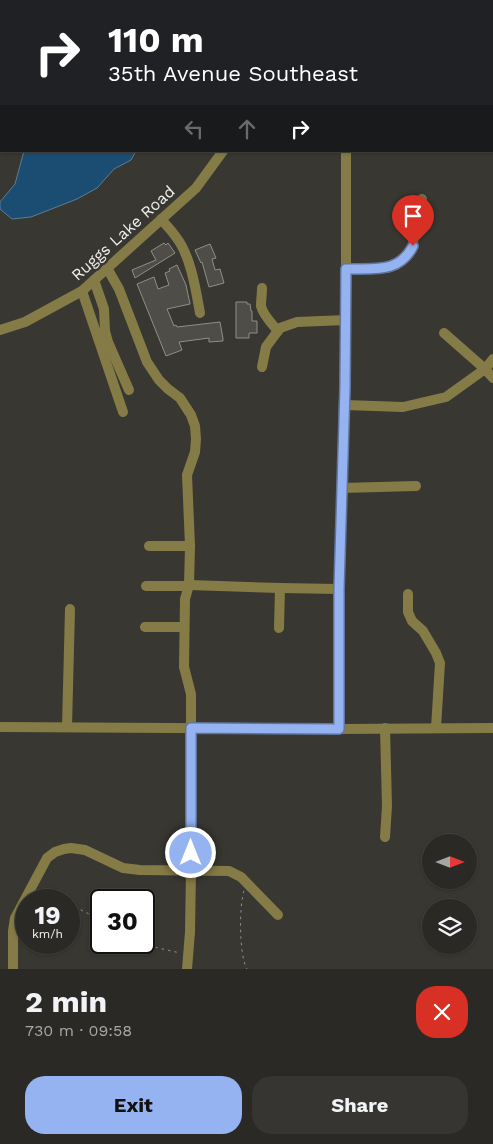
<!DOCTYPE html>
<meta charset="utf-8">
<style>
body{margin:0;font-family:"Work Sans",sans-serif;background:#363532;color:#f1f3f6;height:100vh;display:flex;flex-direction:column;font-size:19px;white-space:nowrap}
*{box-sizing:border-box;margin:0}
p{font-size:16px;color:#a5a6a7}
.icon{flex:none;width:28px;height:28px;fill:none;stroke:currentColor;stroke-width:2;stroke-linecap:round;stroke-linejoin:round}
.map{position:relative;height:969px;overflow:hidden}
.sheet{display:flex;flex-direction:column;background:#2a2925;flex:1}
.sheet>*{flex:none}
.banner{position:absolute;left:0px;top:0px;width:494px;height:152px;box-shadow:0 1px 4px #0004,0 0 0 1px #464542;background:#202124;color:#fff;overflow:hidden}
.needle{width:32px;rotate:90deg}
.controls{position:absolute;left:422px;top:834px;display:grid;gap:10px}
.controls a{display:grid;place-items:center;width:55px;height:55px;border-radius:50%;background:#2a2925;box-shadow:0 1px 4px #0004,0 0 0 1px #464542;font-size:25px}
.speed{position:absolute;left:15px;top:889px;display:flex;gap:10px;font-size:25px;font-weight:700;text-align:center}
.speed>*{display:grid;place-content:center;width:65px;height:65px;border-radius:50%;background:#2a2925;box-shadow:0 1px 4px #0004,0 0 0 1px #464542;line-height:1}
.speed small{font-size:12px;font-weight:400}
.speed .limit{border:2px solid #111;border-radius:8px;background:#fff;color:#111}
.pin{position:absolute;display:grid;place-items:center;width:42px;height:42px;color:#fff;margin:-51px -21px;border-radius:50% 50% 50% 0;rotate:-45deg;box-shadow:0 0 5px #0007}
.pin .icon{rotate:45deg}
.me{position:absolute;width:55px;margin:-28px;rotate:0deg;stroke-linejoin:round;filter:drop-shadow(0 0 4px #0008)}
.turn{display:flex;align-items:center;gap:18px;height:105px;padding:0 25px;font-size:22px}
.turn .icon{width:65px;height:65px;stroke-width:2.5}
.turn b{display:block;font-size:35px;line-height:42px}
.lanes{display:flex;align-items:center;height:48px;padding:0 25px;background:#0003;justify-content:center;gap:25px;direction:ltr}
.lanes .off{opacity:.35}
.round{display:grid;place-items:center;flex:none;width:52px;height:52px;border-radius:20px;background:#363532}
.overview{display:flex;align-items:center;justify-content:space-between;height:85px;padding:0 25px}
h1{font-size:30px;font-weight:700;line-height:38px}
.action{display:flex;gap:10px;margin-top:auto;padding:10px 25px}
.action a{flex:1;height:58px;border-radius:20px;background:#95b2f1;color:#111;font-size:20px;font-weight:700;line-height:58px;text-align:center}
.action a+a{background:#363532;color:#f1f3f6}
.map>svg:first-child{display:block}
</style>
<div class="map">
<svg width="493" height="969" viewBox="0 0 493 969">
<rect width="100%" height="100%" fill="#383731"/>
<g fill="#1b4d73" stroke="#5b7e97">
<path d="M0,0H156V1H1V101L0,100Z"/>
<path d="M24,151H136L131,160L114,169L97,188L77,199L31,217L12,219L0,209V202L15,184Z"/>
</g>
<g fill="#4e4d47" stroke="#8f8e87">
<path d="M164,243L166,245L168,243L175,253L135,278L132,270L156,260L151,251Z"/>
<path d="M210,244L216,258L212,259L215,270L220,269L224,283L209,287L202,262L201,263L195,250Z"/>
<path d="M177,265L186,285L190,304L167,309L174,326L176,325L177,327L220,322L223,339V341L209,342V338L179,342L182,350L166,356L137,284L154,277L158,289L169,285L165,273L170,271L169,269Z"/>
<path d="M236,302H247V304H250L251,311H252V321H257V333H249V338H236Z"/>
</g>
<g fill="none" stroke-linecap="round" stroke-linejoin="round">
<g stroke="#91908c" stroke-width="1" stroke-dasharray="2.5 4" stroke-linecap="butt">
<path d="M244,891C239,906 239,956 247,969"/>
<path d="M36,898L52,900"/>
<path d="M69,904L101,920"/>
<path d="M144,941L154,947L180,953"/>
</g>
<g stroke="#857b46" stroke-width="10">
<path d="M297,1V0"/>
<path d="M492,58H493"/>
<path d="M161,219C166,225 172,231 176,237C191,256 196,291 200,313"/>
<path d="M107,268L119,289L147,362L159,380L168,389L180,398L191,415L195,426L196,439L195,452L187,475L190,546L189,585L185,599L184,667L191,694V871L190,932L187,969"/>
<path d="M346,269L387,268L396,265L404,259L409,254L413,246L415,214L422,199"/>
<path d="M94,280L104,309L105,331L108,342L129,390"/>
<path d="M262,288C262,294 261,300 261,306C263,315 272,324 278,331"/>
<path d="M82,291L123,412"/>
<path d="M0,330L25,322L82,291L196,188L223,151"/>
<path d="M493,359L485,369L493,378"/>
<path d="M262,367L266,347L280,328L297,322L346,320"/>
<path d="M345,405L403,407L446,397L485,369L444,333"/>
<path d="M342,488L416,486"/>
<path d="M149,546H190"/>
<path d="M189,585L280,588L339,589"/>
<path d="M146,586H189"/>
<path d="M408,594V612L412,621L423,631L436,653L440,663L436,728"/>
<path d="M145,627H184"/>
<path d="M279,628L280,588"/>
<path d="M0,727L339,729L493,728"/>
<path d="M67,727L70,609"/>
<path d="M385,728L387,806L385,837"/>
<path d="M339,729V589L346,320V151"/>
<path d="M13,969V931L15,918L47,858L55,852L64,849L71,848L85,850L123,868L140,870L229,871L241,877L278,915"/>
</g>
</g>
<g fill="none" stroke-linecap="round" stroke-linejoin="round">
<defs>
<path id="route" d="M191,853V728L339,729V589L345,388L346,269C373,268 399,274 413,246"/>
</defs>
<use href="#route" stroke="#61749d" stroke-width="12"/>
<use href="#route" stroke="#95b2f1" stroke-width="9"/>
</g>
<g text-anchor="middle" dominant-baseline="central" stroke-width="5" stroke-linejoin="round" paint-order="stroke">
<g font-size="16" fill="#f0efec" stroke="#383731">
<text transform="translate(123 233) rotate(-42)">Ruggs Lake Road</text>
</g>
</g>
</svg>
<div class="controls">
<a><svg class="needle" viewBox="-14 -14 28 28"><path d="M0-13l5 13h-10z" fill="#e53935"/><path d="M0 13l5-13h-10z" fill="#a5a6a7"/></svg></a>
<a><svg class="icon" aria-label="layers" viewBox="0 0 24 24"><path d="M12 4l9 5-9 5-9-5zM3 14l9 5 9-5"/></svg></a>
</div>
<div class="speed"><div>19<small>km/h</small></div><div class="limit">30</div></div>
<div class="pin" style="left:413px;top:246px;background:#d93025"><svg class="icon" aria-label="arrive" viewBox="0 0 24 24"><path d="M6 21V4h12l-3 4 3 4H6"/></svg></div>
<svg class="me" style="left:191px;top:853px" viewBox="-20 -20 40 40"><circle r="17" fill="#95b2f1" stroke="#fff" stroke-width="3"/><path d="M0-11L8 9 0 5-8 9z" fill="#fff"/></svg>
<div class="banner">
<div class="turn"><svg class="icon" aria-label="right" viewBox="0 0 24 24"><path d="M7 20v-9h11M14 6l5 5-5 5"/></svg><div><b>110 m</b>35th Avenue Southeast</div></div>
<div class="lanes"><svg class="icon off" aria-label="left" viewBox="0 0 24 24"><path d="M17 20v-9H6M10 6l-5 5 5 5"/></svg><svg class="icon off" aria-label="ahead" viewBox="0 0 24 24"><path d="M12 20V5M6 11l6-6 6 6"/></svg><svg class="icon" aria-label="right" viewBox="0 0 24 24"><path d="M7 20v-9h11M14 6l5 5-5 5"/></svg></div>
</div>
</div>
<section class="sheet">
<div class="overview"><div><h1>2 min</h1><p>730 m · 09:58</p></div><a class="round" style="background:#d93025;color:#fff"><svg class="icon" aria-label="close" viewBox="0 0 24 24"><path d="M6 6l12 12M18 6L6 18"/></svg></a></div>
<div class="action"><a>Exit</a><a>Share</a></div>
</section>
